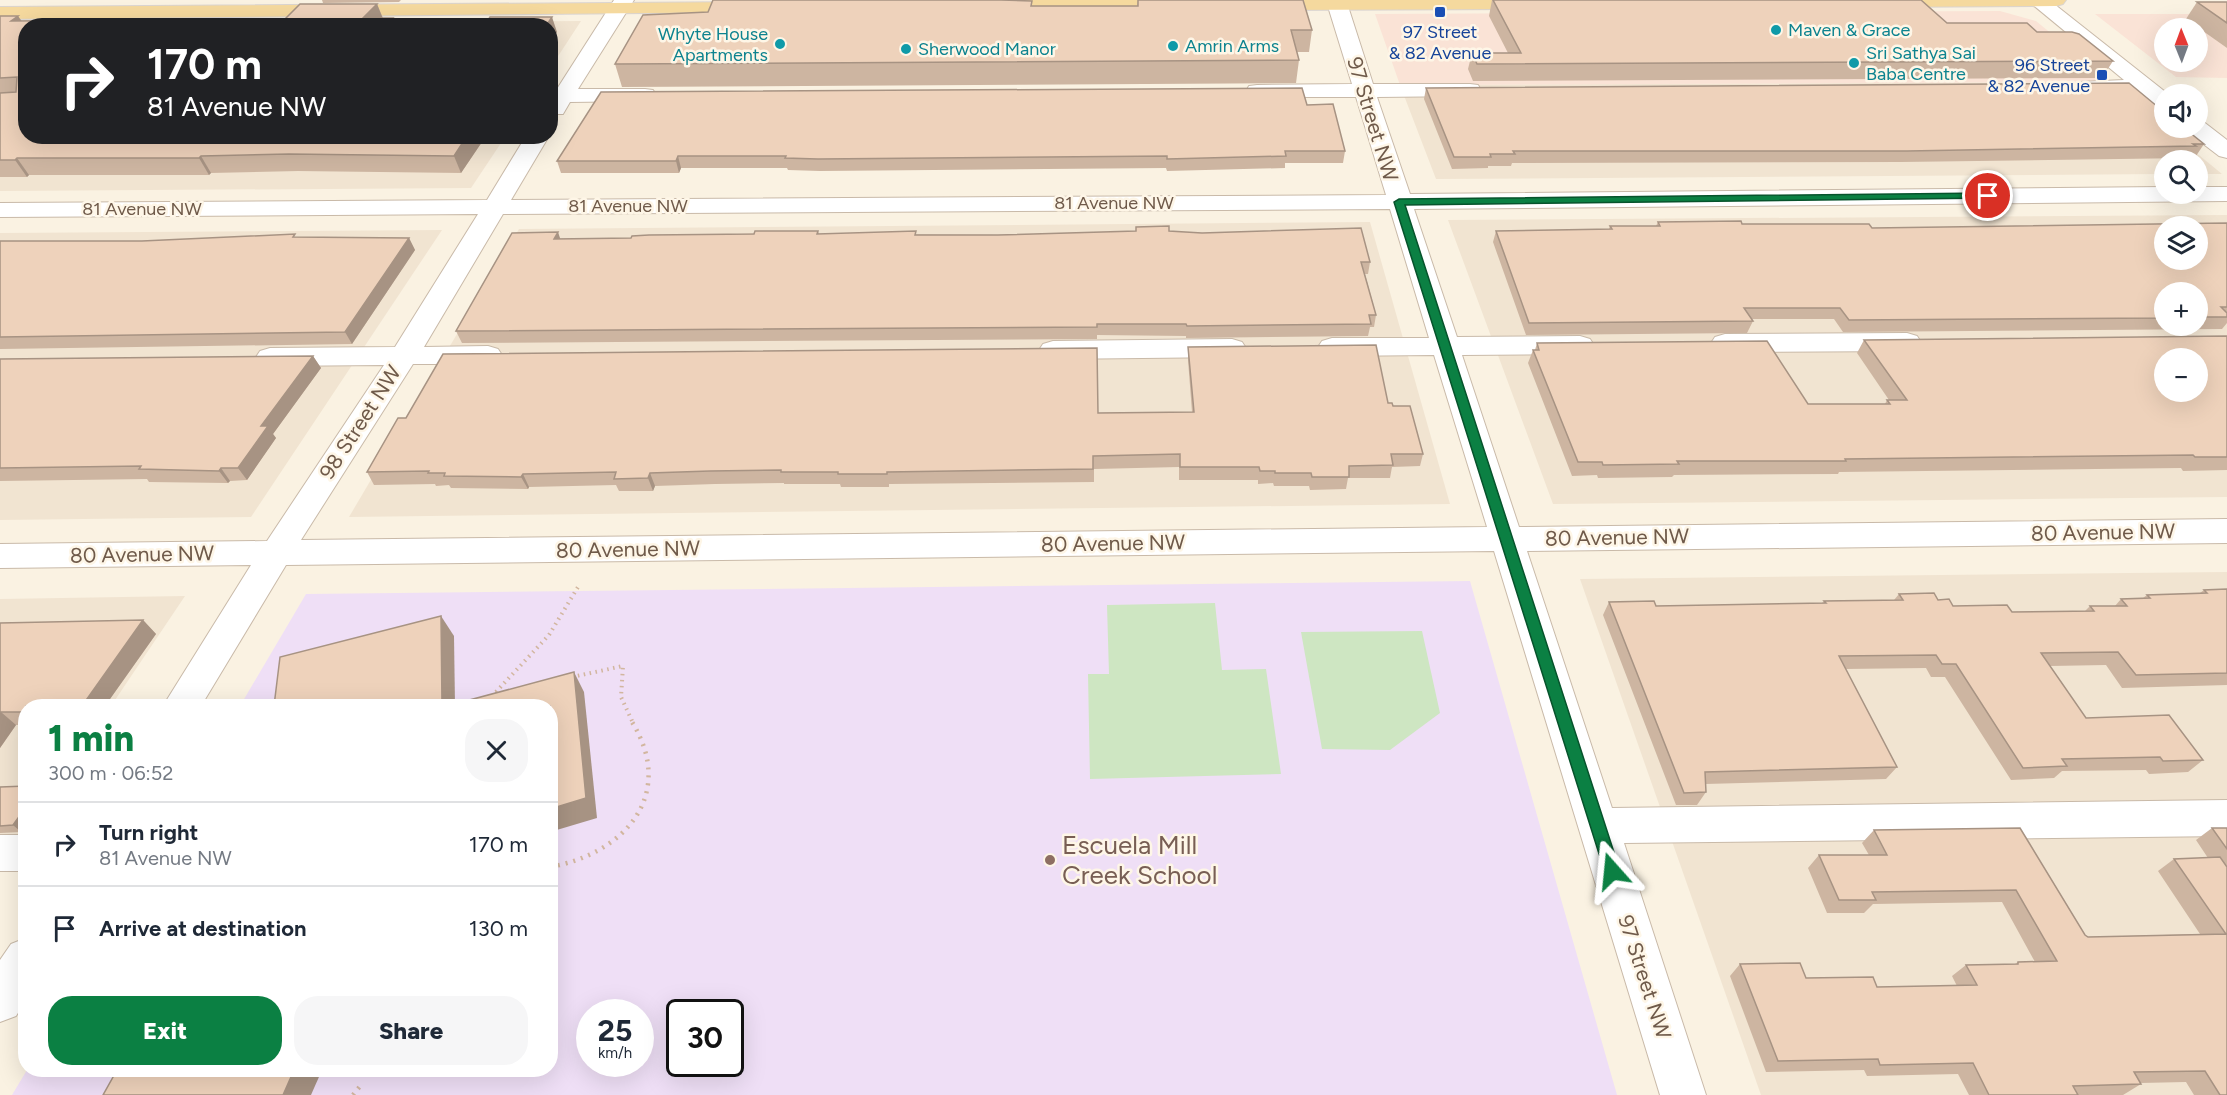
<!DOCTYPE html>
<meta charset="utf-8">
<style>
body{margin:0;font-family:Figtree,sans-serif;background:#f6f6f7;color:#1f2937;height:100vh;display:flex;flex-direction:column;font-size:22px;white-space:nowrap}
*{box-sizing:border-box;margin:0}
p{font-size:20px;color:#747a83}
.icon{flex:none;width:33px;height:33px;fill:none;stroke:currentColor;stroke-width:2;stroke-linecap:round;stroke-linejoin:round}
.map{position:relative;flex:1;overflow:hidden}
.drawer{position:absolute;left:18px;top:699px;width:540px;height:378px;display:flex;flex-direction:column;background:#fff;border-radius:24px;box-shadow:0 6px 24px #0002}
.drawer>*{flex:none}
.banner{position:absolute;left:18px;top:18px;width:540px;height:126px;border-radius:24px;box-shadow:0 6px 24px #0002;background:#202124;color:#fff;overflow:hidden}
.needle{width:39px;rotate:359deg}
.controls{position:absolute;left:2154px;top:18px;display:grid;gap:12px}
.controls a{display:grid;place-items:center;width:54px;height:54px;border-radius:50%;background:#fff;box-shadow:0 6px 24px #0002;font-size:30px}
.speed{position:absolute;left:576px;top:999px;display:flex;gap:12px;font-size:30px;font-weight:700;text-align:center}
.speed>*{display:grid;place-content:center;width:78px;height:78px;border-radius:50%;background:#fff;box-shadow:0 6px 24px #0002;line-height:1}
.speed small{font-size:15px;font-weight:400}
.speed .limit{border:3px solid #111;border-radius:9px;background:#fff;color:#111}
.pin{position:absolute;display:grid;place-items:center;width:51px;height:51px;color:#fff;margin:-26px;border:3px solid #fff;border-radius:50%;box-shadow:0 2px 6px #0007}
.me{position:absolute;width:66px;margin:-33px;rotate:342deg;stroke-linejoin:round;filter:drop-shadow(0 0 4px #0008)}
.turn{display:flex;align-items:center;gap:21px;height:126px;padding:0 30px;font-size:27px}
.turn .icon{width:78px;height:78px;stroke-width:2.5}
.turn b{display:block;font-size:42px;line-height:51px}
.round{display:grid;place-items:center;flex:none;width:63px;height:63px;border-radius:24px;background:#f6f6f7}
.head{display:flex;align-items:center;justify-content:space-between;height:102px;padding:0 30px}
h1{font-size:36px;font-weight:800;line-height:45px;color:#0b8043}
.cta{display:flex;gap:12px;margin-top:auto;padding:12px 30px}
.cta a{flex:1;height:69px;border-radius:24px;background:#0b8043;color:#fff;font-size:24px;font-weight:800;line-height:69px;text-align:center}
.cta a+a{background:#f6f6f7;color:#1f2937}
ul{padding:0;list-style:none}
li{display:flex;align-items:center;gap:18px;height:84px;padding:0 30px;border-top:2px solid #e0e1e3}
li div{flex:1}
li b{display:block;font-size:22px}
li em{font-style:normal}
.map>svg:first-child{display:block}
</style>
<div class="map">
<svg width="2227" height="1095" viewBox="0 0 2227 1095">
<rect width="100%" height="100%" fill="#faf2e2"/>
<g fill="#f1e4d1" fill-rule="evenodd">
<path d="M581,21L551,67L550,26H44L46,24Z"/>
<path d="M0,58L26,136L505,137L471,188L0,191Z"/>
<path d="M2110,82L2222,174H2198V160H2164V174L1436,179L1400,85Z"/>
<path d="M2227,215V497L1553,504L1448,220ZM2164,226H2198V260H2164ZM2164,292H2198V326H2164ZM2164,358H2198V392H2164Z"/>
<path d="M1370,222L1450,504L349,517L519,229Z"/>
<path d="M442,230L251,517L0,520V233Z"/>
<path d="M2227,572V1095H1761L1580,579Z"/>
<path d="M185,596L111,706H26L25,834L0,872V599Z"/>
</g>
<g fill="#fae3d6" fill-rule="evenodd">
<path d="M2000,11L2036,21L2110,82L1400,85L1375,14Z"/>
<path d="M2095,14H2227V78L2176,77ZM2164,28H2198V62H2164Z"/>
</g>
<path fill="#efdff6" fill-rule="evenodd" d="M1470,581L1617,1095H12L27,1070H550V706H240L306,594ZM590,1012H640V1064H590ZM680,1012H730V1064H680Z"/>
<g fill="#cee6c2">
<path d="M1215,603L1222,670L1266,669L1281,774L1090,779L1088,674H1109L1107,605Z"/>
<path d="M1422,631L1440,713L1390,750L1322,749L1301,632Z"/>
</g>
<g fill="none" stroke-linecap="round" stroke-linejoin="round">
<defs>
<g id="minor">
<path d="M614,0H634L578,89H645L653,90L656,95L653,100L645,101L570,102L563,114H550V90L557,89Z"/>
<path d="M1326,0H1346L1373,84H1470L1478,85L1481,90L1478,95L1470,96L1377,97L1410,194L2164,187V194H2198V187H2227V201L1414,209L1457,337L1580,336L1590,339L1594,345L1590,351L1580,354L1462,355L1519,527L2227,519V543L1527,551L1612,808L2227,800V836L1624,843L1706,1095H1660L1494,551L286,565L201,706H163L251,565L0,568V544L267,541L384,365L270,366L260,363L256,357L260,351L270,348L395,347L478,214L0,217V203L487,200L526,136H549L511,200L1386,195L1356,97H1257L1249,96L1246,91L1249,86L1257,85L1352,84ZM1390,209L1429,338H1332L1322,341L1318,347L1322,353L1332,356L1434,355L1487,527L301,540L413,364H488L498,361L502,355L498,349L488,346L424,347L503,214Z"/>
<path d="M2027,0H2049L2168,94H2164V108L2156,107L2139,92H2080L2077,87L2080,82L2124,80Z"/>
<path d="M2198,121L2205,123L2227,140V158L2219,156L2189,133L2186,128H2198Z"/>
<path d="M1907,333L1917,336L1921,342L1917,348L1907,351L1725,352L1715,349L1711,343L1715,337L1725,334Z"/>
<path d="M1232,339L1242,342L1246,348L1242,354L1232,357L1053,359L1043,356L1039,350L1043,344L1053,341Z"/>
<rect x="0" y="835" width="26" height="36"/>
<path d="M26,938V1000L16,1016L0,1022V960L11,944Z"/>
</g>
<g id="major">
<path d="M989,0H1186L1193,5L1190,9L1183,11L982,10L979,6L982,2Z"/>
<path d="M1252,0H1544L1547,3L1544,7L1537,9L1259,10L1252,8L1249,4Z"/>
<path d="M1868,0H2066L2063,4L2056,6L1877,7L1870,5Z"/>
<path d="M754,2L761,4L764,8L761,12L0,19V7Z"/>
</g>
</defs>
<use href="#minor" stroke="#c9baa9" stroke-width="2"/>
<use href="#major" stroke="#dad4d0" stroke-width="2"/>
<g stroke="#d2b69f" stroke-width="4" stroke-dasharray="1.5 4.5" stroke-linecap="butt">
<path d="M572,677L623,666L621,697L633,723"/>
<path d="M497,693L494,694L549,635L578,587"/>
</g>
<g stroke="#d2b69f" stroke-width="4.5" stroke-dasharray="2 6" stroke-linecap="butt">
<path d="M550,867C624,854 677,795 632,722"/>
<path d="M353,1095L361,1085"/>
</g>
<use href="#minor" fill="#fff" fill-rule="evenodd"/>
<use href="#major" fill="#f5d99e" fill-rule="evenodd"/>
</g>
<g fill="#cdb5a1" fill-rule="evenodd">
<path d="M322,0H401L399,2L323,3Z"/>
<path d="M713,0H1003L1032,1V6H1137L1138,0H1303L1312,30L1309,52H1297L1299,60L1296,83L622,87L615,64L708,12Z"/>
<path d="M1492,0L1947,23L2037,32L2113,61L2102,78L1473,81L1468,69L1472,53H1508L1489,16Z"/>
<path d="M2197,2H2227V48L2186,19Z"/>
<path d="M377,4L383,18H393L397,26H26V136H486L461,173L298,171L211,173L209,175H29L27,177H0V16L21,21L285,19Z"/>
<path d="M1426,88L2204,144L2196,156H2189L2188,158L1901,162L1512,163L1511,166H1488V168L1452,169L1424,99Z"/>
<path d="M1307,105L1345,151L1343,163H1285V168L1167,171L1166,168L820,171L788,170L787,168H681L679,173H561L557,161Z"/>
<path d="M1658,222L1872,228L2227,223V323L2222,329L1843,332L1834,319H1751L1753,321L1747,333L1526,335L1493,242L1496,231L1609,229L1610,226H1656ZM2164,292H2198V326H2164Z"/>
<path d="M818,231L819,234L998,235L1169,231L1370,262L1368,274H1365L1376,315L1374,327H1370L1368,336L1186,338V336L1097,335V339L462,343L456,331L560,239L631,238Z"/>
<path d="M296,237L409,238L415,250L352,344L0,349V241H142Z"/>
<path d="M2227,336V470L2183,471L2181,468L1839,472L1838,474L1674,475L1672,477L1598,478L1597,475L1572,476L1528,363L1533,350H1535L1537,343L1808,404H1885L1887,400H1889L1857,353L1864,340Z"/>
<path d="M1188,347L1388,403L1393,406L1423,454L1420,466L1392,467L1390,478H1348L1346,489L1310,490L1309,486H1274L1273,483L1258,484V480H1179V467L1094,469V482L889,484V487H841L840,484H784V483L715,484L655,486L653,491H619L616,485L529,487L528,489L451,488L449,485L436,486L435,484L374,485L367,472L1098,413L1192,412L1188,360Z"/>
<path d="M313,356L321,368L273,434L276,438L247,480L230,481L228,483L149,482L147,479L0,481V359Z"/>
<path d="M2227,589V685L2122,688L2106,665L2050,666L2086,718L2203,760L2188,772L2149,774L2146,770L2062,771L2054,778L2011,780L1945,677H1931L1926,668L1845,669L1897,767L1886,779L1705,784L1706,792L1697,805H1676L1603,615L1609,602L1656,606L1822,603L1824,601L1894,600L1899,594L1938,600L1953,606L2012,612L2085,611L2090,606H2115L2121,599L2143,598L2147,595L2200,593L2204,590Z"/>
<path d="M143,620L156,634L105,706H26V725H16L0,748V623Z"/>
<path d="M0,787L21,832L0,833Z"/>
<path d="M2020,828L2085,935L2088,937L2200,934L2158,871L2174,859L2208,858L2196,840L2212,828H2227V1095H2194L2186,1082L2140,1083L2141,1084L2123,1095H1969L1958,1074L1867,1076L1864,1070L1766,1072L1730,976L1740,964L1806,978L1877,987L1957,986L1952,976L1966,965L2015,964L2018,962H2035L2002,902L1873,904L1864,913H1827L1808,868L1819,855H1869L1862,843L1874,830Z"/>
</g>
<g fill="#a79383">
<path d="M377,4L383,19L363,18Z"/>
<path d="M18,16L26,27L11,21Z"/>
<path d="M552,17L557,32L550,42V26H546Z"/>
<path d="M393,18L397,26H386Z"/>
<path d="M467,136H486L461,173L454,156Z"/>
<path d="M201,156L211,173L209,175L199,158Z"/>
<path d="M678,156L681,168L679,173L676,161Z"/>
<path d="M17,158L29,175L27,177L15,160Z"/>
<path d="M558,232L562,244L554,239Z"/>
<path d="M409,238L415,250L352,344L345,332Z"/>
<path d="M313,356L321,368L273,434L276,438L247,480L238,468L261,426Z"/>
<path d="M221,468L230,481L228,483L219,471Z"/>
<path d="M650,473L655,486L653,491L648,478Z"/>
<path d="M523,474L529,487L528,489L521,477Z"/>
<path d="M441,616L454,636L455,706H442Z"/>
<path d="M143,620L156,634L105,706H82Z"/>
<path d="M574,672L584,692L597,818L550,832V809Z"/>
<path d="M1,712L16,725L0,748V713Z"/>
<path d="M26,807V826L21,832L13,825Z"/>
<path d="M294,1070H322L311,1095H283Z"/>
</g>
<g fill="#eed2bb" stroke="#a79383" stroke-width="1.5" fill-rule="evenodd">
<path d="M713,0H1001L1032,1L1031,6H1138V0H1303L1312,30H1291L1299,60L615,64L643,15L708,12Z"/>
<path d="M1493,0H1921L1947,23H2027L2037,32H2072L2079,34L2113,61L1477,64L1472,53H1521Z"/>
<path d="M2197,2H2227V23Z"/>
<path d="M300,4H377L363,18H393L386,26H26V136H467L454,156L289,154L201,156L199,158H17L15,160H0V93L16,92L17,77L0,78V16H18L11,21L285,19Z"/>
<path d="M490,17H552L546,26H484Z"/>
<path d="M2129,83L2164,112V128H2184L2204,144H2193L2196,146L1907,151H1513L1515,154H1490L1491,157H1454L1426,88Z"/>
<path d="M1302,88L1307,105L1333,104L1345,151H1285L1286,156L1167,159V156L818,159L785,158L786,156H678L676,161H557L601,92Z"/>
<path d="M1741,221L1742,224H1869L1872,228L2227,223V307H2221L2227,313V317H2198V292H2164V318L1849,320L1840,308H1744L1753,321L1529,323L1496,231L1612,229L1610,226H1660L1658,222ZM2164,226H2198V260H2164Z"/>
<path d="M1169,226V231L1202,233L1361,228L1370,262H1361L1376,315H1369L1371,324L1187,326L1186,324H1097V327L456,331L512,233L558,232L554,239L631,238L632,236L649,235L754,234L755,231H818L817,234L916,231L915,235H998L1136,231V227Z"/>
<path d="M295,234L293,237L409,238L345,332L0,337V241H142Z"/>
<path d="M2227,336V457H2195L2193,455L1845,459L1846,461H1677L1679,464L1603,465L1602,462H1578L1533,350H1539L1537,343L1767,341L1808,404H1890L1887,400H1907L1864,340ZM2164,358H2198V392H2164Z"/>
<path d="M1376,345L1388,403H1392L1393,406H1410L1423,454H1391L1393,465L1349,466V477H1312L1311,473H1275V471H1260L1259,467H1180V454L1093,456V469L887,472V474H838V472H781V470L710,471L650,473L648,478L614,479L616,472L523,474L521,477L444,476L445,473H428L429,471L367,472L398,418H406L443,354L1097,348L1098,413L1194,412L1188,347Z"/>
<path d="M313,356L261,426H268L238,468H221L219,471L139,469L141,466L0,468V359Z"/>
<path d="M2227,589V673L2136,675L2118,652L2041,653L2086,718L2169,715L2203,760L2163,761L2160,757L2062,759L2067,766L2023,768L1956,664H1942L1936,655L1839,656L1897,767L1705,772L1706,792L1684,793L1609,602L1654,601L1656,606L1826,603L1824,601L1903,600L1899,594L1934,593L1938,600L1949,599L1953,606L2007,605L2012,612L2094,611L2090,606H2127L2121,599L2150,598L2147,595L2207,593L2204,590Z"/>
<path d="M441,616L442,706H274L280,657Z"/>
<path d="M143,620L82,706H26V712H1L0,713V623Z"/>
<path d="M574,672L586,798L550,809V706H447Z"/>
<path d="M26,786V807L13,825L0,826V787Z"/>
<path d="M2020,828L2085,935L2088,937L2226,934L2174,859L2220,857L2227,867V1095H2220L2205,1071L2134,1072L2141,1084L2073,1086L2078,1095H1989L1973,1063L1880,1065L1878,1059L1778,1061L1740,964L1800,963L1806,978L1873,977L1877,987L1977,985L1966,965L2018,964V962L2057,961L2016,890L1872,892L1876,900H1839L1819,855H1887L1874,830Z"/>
<path d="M2212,828H2227V849Z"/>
<path d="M117,1070H294L283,1095H103Z"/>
</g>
<path fill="#0b8043" stroke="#07532c" stroke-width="1.5" d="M1988,193L1992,194V198L1405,205L1620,871L1618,876L1612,879L1606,876L1394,202L1399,199Z"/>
<g fill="#1a4fb4" stroke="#fef6e7" stroke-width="2">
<rect x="1434" y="6" width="12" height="12" rx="3"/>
<rect x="2096" y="69" width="12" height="12" rx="3"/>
</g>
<g fill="#0f9aa8" stroke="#fef6e7" stroke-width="2">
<circle cx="1776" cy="30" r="6"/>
<circle cx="780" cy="44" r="6"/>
<circle cx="1173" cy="46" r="6"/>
<circle cx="906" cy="49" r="6"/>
<circle cx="1854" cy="63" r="6"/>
</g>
<circle fill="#8d6e63" stroke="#fef6e7" stroke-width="2" cx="1050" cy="860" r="6"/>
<g text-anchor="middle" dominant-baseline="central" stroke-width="5" stroke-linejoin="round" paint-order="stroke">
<g font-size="18" fill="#0d838f" stroke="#fef6e7" text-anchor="start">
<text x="1788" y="30">Maven &amp; Grace</text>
<text x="768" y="34" text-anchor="end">Whyte House<tspan x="768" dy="21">Apartments</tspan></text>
<text x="1185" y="46">Amrin Arms</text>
<text x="918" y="49">Sherwood Manor</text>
<text x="1866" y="53">Sri Sathya Sai<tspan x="1866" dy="21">Baba Centre</tspan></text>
</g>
<g font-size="18" fill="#164399" stroke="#fef6e7">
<text x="1440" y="32">97 Street<tspan x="1440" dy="21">&amp; 82 Avenue</tspan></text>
<text x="2090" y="65" text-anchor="end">96 Street<tspan x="2090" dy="21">&amp; 82 Avenue</tspan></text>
</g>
<g font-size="18" fill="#6f5a4a" stroke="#fef6e7">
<text x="1114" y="203">81 Avenue NW</text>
<text x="628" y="206">81 Avenue NW</text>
<text x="142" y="209">81 Avenue NW</text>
</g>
<g font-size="21" fill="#6f5a4a" stroke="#fef6e7">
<text transform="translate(1373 119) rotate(73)">97 Street NW</text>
<text transform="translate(360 422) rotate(-57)">98 Street NW</text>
<text transform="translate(2103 532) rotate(-1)">80 Avenue NW</text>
<text transform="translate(1617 537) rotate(-1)">80 Avenue NW</text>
<text transform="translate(1113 543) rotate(-1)">80 Avenue NW</text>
<text transform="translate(628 549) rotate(-1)">80 Avenue NW</text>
<text transform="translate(142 554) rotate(-1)">80 Avenue NW</text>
<text transform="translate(1645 977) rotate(72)">97 Street NW</text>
</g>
<g font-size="26" fill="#785e54" stroke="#fef6e7" text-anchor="start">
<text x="1062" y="845">Escuela Mill<tspan x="1062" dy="30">Creek School</tspan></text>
</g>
</g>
</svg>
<div class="controls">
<a><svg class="needle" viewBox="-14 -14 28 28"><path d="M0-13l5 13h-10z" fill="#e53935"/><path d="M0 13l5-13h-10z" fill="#747a83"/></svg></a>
<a><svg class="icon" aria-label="sound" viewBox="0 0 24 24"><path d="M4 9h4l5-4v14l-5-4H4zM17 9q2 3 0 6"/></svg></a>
<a><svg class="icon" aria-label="search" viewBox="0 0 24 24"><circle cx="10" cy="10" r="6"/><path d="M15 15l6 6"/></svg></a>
<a><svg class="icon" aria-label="layers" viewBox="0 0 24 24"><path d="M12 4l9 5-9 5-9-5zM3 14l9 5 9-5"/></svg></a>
<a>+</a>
<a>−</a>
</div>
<div class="speed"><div>25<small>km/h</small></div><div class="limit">30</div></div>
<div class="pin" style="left:1988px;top:196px;background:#d93025"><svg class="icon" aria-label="arrive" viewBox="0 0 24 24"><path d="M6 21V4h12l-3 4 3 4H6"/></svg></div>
<svg class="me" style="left:1612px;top:871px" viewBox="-20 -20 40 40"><path d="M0-17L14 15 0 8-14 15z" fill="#0b8043" stroke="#fff" stroke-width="4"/></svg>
<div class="banner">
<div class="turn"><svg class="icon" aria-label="right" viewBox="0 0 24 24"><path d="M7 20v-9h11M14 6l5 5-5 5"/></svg><div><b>170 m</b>81 Avenue NW</div></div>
</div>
<section class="drawer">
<div class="head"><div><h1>1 min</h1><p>300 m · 06:52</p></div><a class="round"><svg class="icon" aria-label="close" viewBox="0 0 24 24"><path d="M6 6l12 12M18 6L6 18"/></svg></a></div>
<ul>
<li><svg class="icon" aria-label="right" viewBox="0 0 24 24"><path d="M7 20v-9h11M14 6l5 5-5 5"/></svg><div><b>Turn right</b><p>81 Avenue NW</p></div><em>170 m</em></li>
<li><svg class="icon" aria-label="arrive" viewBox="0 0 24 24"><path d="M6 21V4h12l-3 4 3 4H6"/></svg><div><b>Arrive at destination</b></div><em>130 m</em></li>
</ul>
<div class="cta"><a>Exit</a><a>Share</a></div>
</section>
</div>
